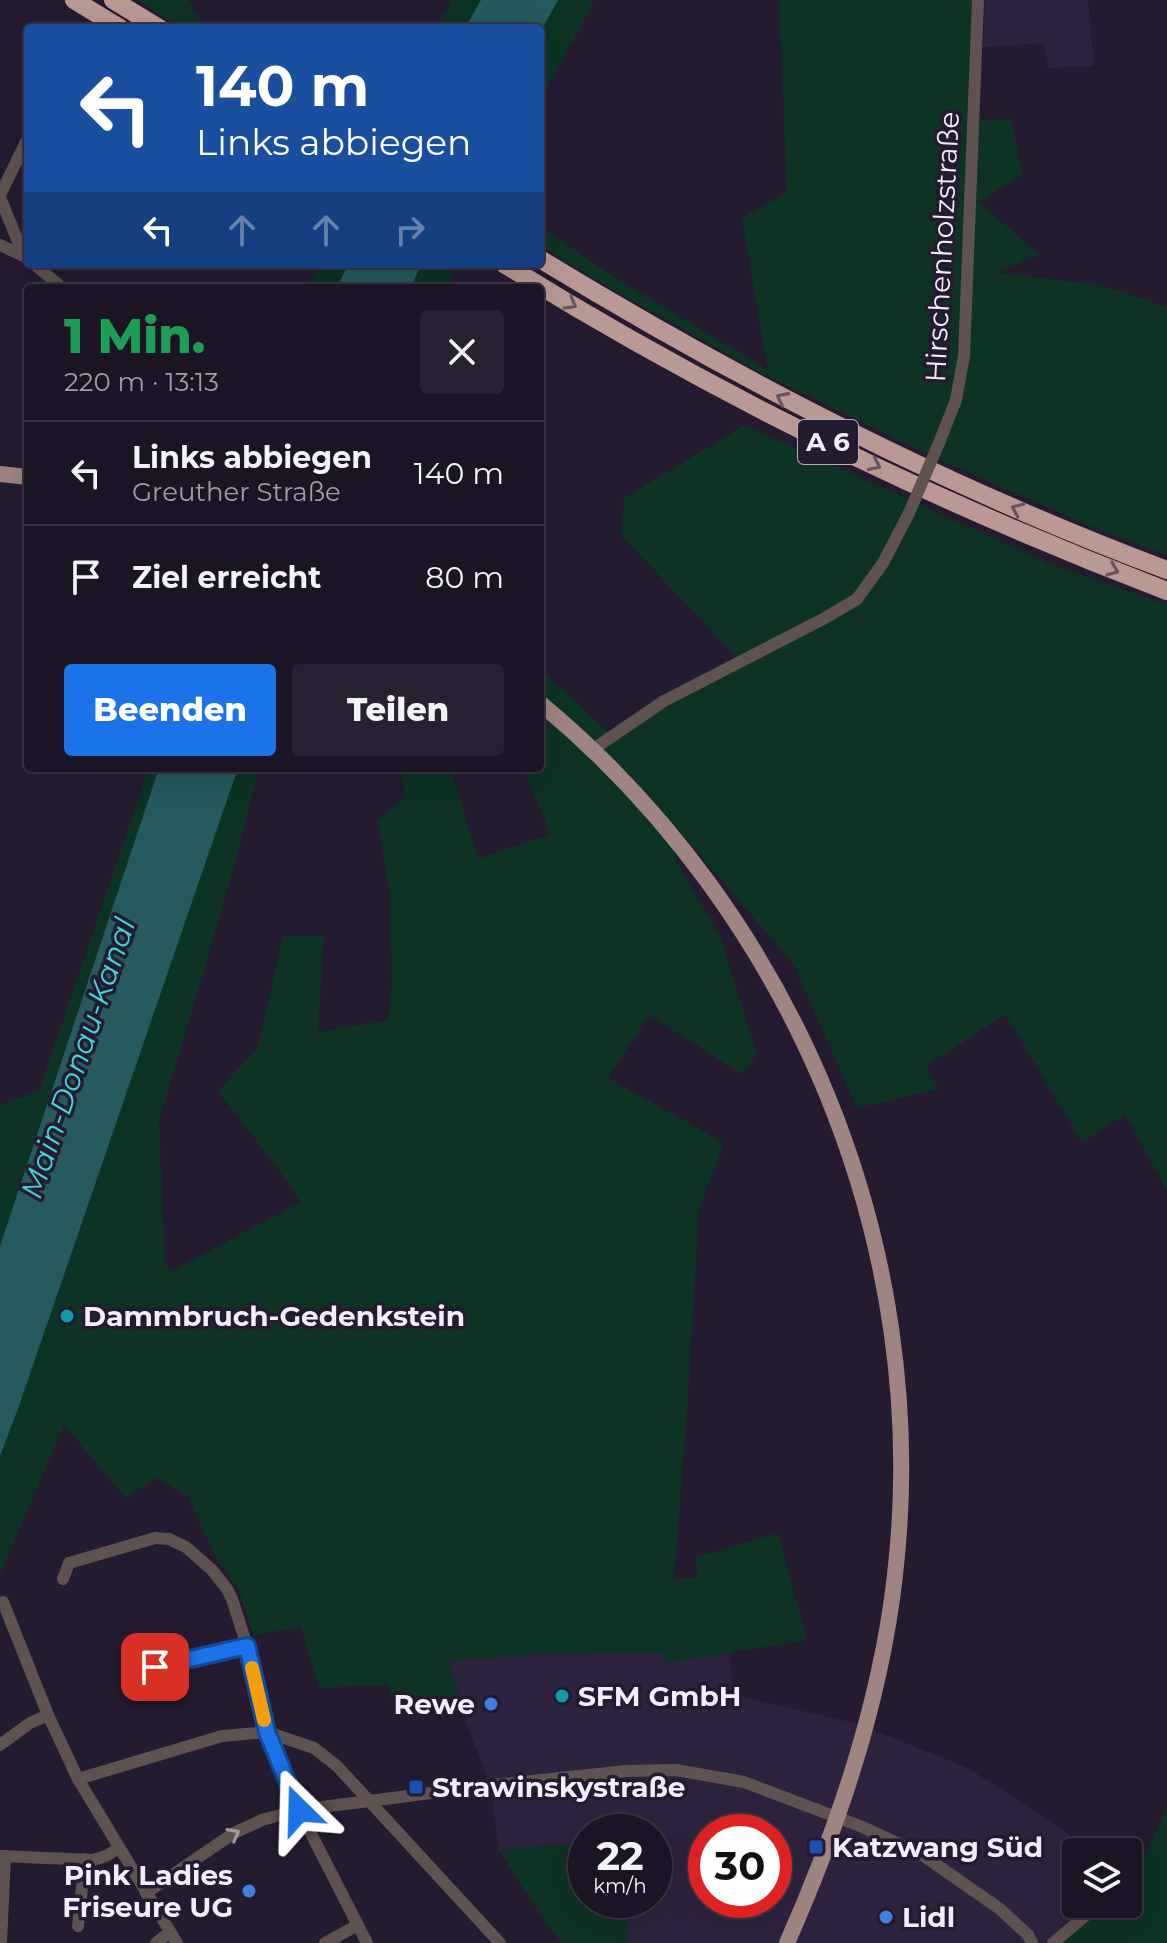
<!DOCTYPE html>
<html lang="de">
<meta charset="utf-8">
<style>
body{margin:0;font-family:Montserrat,sans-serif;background:#282132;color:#f1f3f6;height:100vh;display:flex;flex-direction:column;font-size:30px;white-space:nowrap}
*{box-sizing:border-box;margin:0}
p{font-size:26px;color:#a09ea7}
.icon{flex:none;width:44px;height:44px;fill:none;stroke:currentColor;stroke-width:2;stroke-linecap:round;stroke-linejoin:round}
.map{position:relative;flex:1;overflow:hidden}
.side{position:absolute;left:24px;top:284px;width:520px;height:488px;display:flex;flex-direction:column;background:#1b1425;border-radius:8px;box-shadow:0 8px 32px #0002,0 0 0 2px #393342}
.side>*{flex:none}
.hud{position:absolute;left:24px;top:24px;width:520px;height:244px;border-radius:8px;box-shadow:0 8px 32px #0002,0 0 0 2px #393342;background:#1a4fa0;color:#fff;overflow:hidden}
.tools{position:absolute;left:1062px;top:1838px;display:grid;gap:16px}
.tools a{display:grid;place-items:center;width:80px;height:80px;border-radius:8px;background:#1b1425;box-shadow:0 8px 32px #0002,0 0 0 2px #393342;font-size:40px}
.speed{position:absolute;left:568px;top:1814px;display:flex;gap:16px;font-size:40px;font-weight:700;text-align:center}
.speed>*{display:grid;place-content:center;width:104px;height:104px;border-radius:50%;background:#1b1425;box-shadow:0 8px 32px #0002,0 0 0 2px #393342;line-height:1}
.speed small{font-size:20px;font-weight:400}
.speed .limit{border:12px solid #d22;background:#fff;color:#111}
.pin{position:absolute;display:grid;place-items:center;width:68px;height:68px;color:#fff;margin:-34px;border-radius:16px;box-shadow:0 4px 12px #0006}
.me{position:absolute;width:88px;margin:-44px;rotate:338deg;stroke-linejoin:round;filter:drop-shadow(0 0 6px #0008)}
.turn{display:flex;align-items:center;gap:28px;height:168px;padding:0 40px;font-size:36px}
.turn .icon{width:104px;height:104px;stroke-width:2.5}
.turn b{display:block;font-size:56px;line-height:68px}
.lanes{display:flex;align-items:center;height:76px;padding:0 40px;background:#0003;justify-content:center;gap:40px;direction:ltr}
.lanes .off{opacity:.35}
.round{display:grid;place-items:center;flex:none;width:84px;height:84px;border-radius:8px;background:#282132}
.head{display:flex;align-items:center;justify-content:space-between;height:136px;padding:0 40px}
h1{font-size:48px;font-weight:800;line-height:60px;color:#1e9e55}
.button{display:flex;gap:16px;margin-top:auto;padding:16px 40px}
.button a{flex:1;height:92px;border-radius:8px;background:#1a73e8;color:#fff;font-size:32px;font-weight:800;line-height:92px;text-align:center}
.button a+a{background:#282132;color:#f1f3f6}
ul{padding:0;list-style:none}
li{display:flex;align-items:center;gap:24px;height:104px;padding:0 40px;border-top:2px solid #393342}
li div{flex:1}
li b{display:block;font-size:30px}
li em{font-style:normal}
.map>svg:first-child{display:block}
</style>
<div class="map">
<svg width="1167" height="1943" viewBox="0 0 1167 1943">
<rect width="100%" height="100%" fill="#241b31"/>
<g fill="#2e233e" fill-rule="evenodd">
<path d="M985,0H1088L1094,66L1048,68L1044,43L983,47Z"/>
<path d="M663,1652L665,1662L729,1653L734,1695L858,1724L968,1768L1096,1852H1076V1904H1109L1063,1943H628L627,1900H654V1832H586V1842L499,1850L490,1785L460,1706L449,1661L540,1654ZM706,1832H774V1900H706Z"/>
</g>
<g fill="#0d3325">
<path d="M136,0H188L201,22L211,28H182Z"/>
<path d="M452,0H481L465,28H436Z"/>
<path d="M558,0H594L540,104V33Z"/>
<path d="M779,0H985L977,120L1011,119L1023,175L978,202L1039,254L997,273L1101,285L1167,307V555L1090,526L938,459L767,376L601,283L540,245V226L609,274L768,370L742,218L787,192Z"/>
<path d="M318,264H348L337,288H307Z"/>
<path d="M421,264H456L447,288H411Z"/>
<path d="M745,425L1050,564L1167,605V1190L1125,1114L1082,1142L1005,1014L926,1066L938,1089L857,1108L794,965L686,838L675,860L720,936L757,1054L742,1074L649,1015L608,1078L724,1143L699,1209L687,1412L674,1579L697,1578L696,1557L778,1533L807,1640L664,1663L662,1652L540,1654L449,1661L460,1706L394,1716L389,1685L319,1688L300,1626L254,1636L239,1591L213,1552L188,1496L156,1478L126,1498L64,1425L0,1574V1456L19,1406L238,768H259L226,896L159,1121L165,1264L172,1271L301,1202L286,1179L218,1091L258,1047L283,936H324L318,1032L388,1020L392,981L389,889L378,821L406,796L399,768H451L478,859L551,834L522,768H540V668L614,738L665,704L743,664L621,535L624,498Z"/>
<path d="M147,768H159L0,1246V1105L39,1091L141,791Z"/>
<path d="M1167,1807V1943H1063L1109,1904H1128V1886L1136,1878Z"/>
<path d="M586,1842V1900H627L628,1943H562L550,1929L499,1850Z"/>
</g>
<g fill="#255b5e">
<path d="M481,0H558L540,33V28H465Z"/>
<path d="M348,264H421L411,288H337Z"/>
<path d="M159,768H238L19,1406L0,1456V1246Z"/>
</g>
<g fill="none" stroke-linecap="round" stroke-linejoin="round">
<g stroke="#605251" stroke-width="12">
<path d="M0,195L28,138"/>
<path d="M0,197L23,254"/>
<path d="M0,245L26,257"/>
<path d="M34,264L59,285V288"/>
<path d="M939,443L956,400L964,356L978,0"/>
<path d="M592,750L664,701L825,618L857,599L883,563L909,513"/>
<path d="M63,1579L69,1563L155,1538L169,1539L186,1547L212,1570L227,1589L232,1599L247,1646L267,1732L299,1810L367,1943"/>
<path d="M3,1602L48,1715L78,1779L177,1943"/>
<path d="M155,1667L247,1646"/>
<path d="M0,1745L30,1723L48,1715"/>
<path d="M78,1779L222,1736L267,1732L314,1748L337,1766L500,1943"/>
<path d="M0,1856L93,1860L106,1856L119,1848"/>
<path d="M146,1893L234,1833L262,1820L299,1810L493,1785L626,1771L676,1770L744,1782L860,1826L921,1854L1000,1909L1028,1935L1032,1943"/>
<path d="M78,1926L85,1859"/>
<path d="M1,1943L5,1856"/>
<path d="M156,1943L170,1932"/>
<path d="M325,1943L358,1925"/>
<path d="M1053,1943L1091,1911"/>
</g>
<g stroke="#a08481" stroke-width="16">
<path d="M0,474L28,477"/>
<path d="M540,703C794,914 933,1246 895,1575C881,1701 838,1828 787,1943"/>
</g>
<g stroke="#ba9894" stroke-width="18">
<path d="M74,0L120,28"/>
<path d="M113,0L159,28"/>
<path d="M540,259C740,381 948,488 1167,570"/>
<path d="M504,264C713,394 937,503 1167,591"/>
</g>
<path stroke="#605251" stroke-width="12" d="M909,513L939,443"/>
</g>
<defs><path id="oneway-chevron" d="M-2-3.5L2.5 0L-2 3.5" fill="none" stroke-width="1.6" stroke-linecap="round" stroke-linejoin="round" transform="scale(2)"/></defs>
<g stroke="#68535e">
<use href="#oneway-chevron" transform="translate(571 304) rotate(30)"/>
<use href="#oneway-chevron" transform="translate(782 398) rotate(-153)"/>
<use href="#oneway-chevron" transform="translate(875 465) rotate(26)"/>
<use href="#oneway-chevron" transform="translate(1017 509) rotate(-156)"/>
<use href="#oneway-chevron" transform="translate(1113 570) rotate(22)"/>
</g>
<use stroke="#a2989e" href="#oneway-chevron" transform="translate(234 1834) rotate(-28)"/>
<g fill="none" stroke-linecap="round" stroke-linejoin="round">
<defs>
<path id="route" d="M155,1667L247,1646L267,1732L299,1810"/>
</defs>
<use href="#route" stroke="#114b97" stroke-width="20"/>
<use href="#route" stroke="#1a73e8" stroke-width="14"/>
<path stroke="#f59e0b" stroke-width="14" d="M252,1668L264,1720"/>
</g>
<g fill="#0f9aa8" stroke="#241b31" stroke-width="3">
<circle cx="67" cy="1316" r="8"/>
<circle cx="562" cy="1696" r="8"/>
</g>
<g fill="#3f7fe0" stroke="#241b31" stroke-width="3">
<circle cx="491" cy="1704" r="8"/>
<circle cx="249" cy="1891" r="8"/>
<circle cx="886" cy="1917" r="8"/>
</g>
<g fill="#1a4fb4" stroke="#241b31" stroke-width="3">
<rect x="408" y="1779" width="16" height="16" rx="4"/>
<rect x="808" y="1839" width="16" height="16" rx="4"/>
</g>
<g text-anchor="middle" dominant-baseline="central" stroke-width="7" stroke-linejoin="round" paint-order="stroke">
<rect fill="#241b31" stroke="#b4aebf" stroke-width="2" x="798" y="420" width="60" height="44" rx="6"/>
<g font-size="26" font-weight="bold" fill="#f2edfc">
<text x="828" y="442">A 6</text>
</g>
<g font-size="28" fill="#f2edfc" stroke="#241b31">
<text transform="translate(942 247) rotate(-87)">Hirschenholzstraße</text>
</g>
<g font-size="28" font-weight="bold" fill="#f2edfc" stroke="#241b31" text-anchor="start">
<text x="83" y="1316">Dammbruch-Gedenkstein</text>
<text x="578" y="1696">SFM GmbH</text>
<text x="475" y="1704" text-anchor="end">Rewe</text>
<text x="432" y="1787">Strawinskystraße</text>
<text x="832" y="1847">Katzwang Süd</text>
<text x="233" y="1875" text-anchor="end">Pink Ladies<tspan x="233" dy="32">Friseure UG</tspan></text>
<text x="902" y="1917">Lidl</text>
</g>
<g font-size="30" font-style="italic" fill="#3cd8e1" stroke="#241b31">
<text transform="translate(78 1058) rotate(-71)">Main-Donau-Kanal</text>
</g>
</g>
</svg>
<div class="tools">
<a><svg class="icon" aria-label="layers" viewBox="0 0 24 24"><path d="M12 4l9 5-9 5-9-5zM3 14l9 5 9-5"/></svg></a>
</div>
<div class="speed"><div>22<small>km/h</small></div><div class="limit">30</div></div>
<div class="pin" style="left:155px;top:1667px;background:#d93025"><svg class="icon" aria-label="arrive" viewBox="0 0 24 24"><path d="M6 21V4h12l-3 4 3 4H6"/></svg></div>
<svg class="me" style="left:299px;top:1810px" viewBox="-20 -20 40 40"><path d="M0-17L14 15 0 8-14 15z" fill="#1a73e8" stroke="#fff" stroke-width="4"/></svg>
<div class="hud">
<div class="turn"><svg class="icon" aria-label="left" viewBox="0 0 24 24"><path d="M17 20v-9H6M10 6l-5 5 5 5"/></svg><div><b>140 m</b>Links abbiegen</div></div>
<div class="lanes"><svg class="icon" aria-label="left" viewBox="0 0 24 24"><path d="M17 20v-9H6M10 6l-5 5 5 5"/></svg><svg class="icon off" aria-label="ahead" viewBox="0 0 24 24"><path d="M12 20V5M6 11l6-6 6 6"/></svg><svg class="icon off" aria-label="ahead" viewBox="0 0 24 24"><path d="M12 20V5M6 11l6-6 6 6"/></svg><svg class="icon off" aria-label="right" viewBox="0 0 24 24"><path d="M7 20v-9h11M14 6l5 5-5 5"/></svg></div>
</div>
<section class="side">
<div class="head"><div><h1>1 Min.</h1><p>220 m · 13:13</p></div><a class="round"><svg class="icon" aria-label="close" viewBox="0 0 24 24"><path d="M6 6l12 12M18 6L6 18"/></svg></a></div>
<ul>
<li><svg class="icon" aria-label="left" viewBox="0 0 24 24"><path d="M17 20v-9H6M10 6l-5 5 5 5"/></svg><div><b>Links abbiegen</b><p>Greuther Straße</p></div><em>140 m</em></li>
<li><svg class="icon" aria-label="arrive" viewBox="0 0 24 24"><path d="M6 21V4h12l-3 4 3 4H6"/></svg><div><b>Ziel erreicht</b></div><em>80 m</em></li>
</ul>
<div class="button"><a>Beenden</a><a>Teilen</a></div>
</section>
</div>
